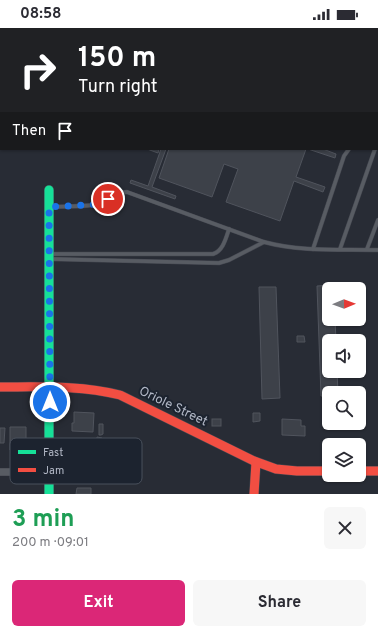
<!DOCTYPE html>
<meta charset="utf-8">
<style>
body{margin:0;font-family:Overpass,sans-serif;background:#f7f7f7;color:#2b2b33;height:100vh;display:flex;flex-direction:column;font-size:15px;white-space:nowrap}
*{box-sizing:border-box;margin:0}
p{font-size:13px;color:#7c7c81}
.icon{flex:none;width:22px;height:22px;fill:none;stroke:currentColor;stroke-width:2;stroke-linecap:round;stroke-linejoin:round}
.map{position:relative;height:466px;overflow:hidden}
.drawer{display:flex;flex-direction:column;background:#fff;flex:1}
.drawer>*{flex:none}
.hud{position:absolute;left:0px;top:0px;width:378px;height:122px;box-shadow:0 1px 3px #0004;background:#202124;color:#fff;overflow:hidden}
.needle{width:26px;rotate:89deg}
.fabs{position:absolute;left:322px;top:254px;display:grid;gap:8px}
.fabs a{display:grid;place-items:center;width:44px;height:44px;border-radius:6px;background:#fff;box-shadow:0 1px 3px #0004;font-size:20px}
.pin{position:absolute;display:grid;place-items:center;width:34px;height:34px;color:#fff;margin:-17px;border:2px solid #fff;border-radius:50%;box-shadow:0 1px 4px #0007}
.me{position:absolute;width:44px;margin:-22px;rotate:0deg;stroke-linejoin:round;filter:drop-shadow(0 0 3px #0008)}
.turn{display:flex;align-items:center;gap:14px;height:84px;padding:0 12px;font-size:18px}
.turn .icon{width:52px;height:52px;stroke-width:2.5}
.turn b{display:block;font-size:28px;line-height:34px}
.then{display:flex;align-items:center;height:38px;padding:0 12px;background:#0003;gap:8px;font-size:15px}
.round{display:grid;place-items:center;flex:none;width:42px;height:42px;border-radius:6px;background:#f7f7f7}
.head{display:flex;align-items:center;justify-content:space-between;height:68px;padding:0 12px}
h1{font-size:24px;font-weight:700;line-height:30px;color:#1e9e55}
.action{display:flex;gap:8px;margin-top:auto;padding:8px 12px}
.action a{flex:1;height:46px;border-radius:6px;background:#db2777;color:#fff;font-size:16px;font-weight:700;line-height:46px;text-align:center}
.action a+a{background:#f7f7f7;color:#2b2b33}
.status{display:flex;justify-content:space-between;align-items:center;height:28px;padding:0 20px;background:#fff;direction:ltr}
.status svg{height:11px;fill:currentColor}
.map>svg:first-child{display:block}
</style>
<div class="status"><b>08:58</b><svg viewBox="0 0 49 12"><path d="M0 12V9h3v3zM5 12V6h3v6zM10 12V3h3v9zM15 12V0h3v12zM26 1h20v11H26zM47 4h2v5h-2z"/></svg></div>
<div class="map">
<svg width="378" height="466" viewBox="0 0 378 466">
<rect width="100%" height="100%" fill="#282c35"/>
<g fill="#3d4149" stroke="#50545d">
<path d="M147,121H159L158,125Z"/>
<path d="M161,121H166L152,159L176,168L175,171L130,155L131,152L148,158Z"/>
<path d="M169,121H306L296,149L325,159L323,164L294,153L280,193L226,174L238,141L224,136L212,169L159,150Z"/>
<path d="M308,121H323L336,126L335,130Z"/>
<path d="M334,257V261H329V291H335L336,313H329V343H337L338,365H329V368H321L317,258Z"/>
<path d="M259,259H276L280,370L262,371Z"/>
<path d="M297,308H304L305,314H297Z"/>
<path d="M74,384L94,385L93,404L72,403V395H74Z"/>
<path d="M253,385H260V393L253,394Z"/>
<rect x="212" y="391" width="9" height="7"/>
<path d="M282,391L301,392V398H305V408L282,407Z"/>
<path d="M99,396H103V406L101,407H99Z"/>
<path d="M10,399H26V417H20V422H10Z"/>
<path d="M0,400H5L4,415H0Z"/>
<path d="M97,409L102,410V415H97Z"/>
<path d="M77,460H91V466H76Z"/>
</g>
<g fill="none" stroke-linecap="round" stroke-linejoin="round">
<defs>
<g id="lane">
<path d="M377,99H378"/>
<path d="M377,116L378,113"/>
<path d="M50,179C64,178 86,179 100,176C111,173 110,164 127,164L264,214"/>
<path d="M313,221L344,128L349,121"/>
<path d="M340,221L375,121"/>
<path d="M367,221L378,192"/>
<path d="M50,226H213C223,223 226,210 229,201"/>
<path d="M50,231L219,235L229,232L264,214C301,224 340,221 378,222"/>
</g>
<path id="street" d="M0,444H50"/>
<path id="fast" d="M49,162V466"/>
<g id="jam">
<path d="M0,359C40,359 81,357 120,367L254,433L276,441L297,443H329"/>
<path d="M359,443H378"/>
<path d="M254,466L256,434"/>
</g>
</defs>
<use href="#lane" stroke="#464952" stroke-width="4.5"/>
<use href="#street" stroke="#464952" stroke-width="8"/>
<use href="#fast" stroke="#464952" stroke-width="10"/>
<use href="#jam" stroke="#464952" stroke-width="10"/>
<use href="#lane" stroke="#585c63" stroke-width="3.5"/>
<use href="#street" stroke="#585c63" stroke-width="7"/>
<use href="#fast" stroke="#16e098" stroke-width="9"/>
<use href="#jam" stroke="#f24e42" stroke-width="9"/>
</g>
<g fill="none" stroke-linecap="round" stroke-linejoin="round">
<path stroke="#1a73e8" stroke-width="7" stroke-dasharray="0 12.6" d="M50,374L49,179L101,176L108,171"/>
</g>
<g text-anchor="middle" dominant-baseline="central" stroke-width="4" stroke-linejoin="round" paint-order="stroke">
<g font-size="13" fill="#b2b8c6" stroke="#1c232f">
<text transform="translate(173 379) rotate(26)">Oriole Street</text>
</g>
</g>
<rect x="10" y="410" width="132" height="46" rx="6" fill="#1c232f" stroke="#49505c" stroke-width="1"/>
<rect x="18" y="422" width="18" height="4" fill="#16e098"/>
<rect x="18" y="440" width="18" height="4" fill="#f24e42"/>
<g font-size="11" fill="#b2b8c6">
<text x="43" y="428">Fast</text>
<text x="43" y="446">Jam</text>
</g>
</svg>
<div class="fabs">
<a><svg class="needle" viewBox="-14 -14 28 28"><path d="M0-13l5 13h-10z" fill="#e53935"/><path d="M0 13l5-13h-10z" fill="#7c7c81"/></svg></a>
<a><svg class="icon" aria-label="sound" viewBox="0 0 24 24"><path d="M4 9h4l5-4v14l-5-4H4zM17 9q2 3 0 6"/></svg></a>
<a><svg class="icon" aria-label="search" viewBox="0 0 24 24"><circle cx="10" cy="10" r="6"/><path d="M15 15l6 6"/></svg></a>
<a><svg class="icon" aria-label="layers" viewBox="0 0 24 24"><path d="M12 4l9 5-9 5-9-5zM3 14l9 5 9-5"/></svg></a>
</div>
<div class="pin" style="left:108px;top:171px;background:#d93025"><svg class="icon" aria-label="arrive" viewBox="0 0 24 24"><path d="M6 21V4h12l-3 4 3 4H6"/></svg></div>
<svg class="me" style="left:50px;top:374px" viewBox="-20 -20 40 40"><circle r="17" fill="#1a73e8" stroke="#fff" stroke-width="3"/><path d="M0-11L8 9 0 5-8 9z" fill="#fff"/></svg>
<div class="hud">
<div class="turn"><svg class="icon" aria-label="right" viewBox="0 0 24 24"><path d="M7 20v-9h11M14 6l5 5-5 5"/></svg><div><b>150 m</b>Turn right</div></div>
<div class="then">Then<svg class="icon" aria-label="arrive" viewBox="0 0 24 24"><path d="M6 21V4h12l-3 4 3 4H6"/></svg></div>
</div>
</div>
<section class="drawer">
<div class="head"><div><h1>3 min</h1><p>200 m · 09:01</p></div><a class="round"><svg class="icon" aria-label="close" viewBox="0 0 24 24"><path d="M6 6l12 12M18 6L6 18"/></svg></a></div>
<div class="action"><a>Exit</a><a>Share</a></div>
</section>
